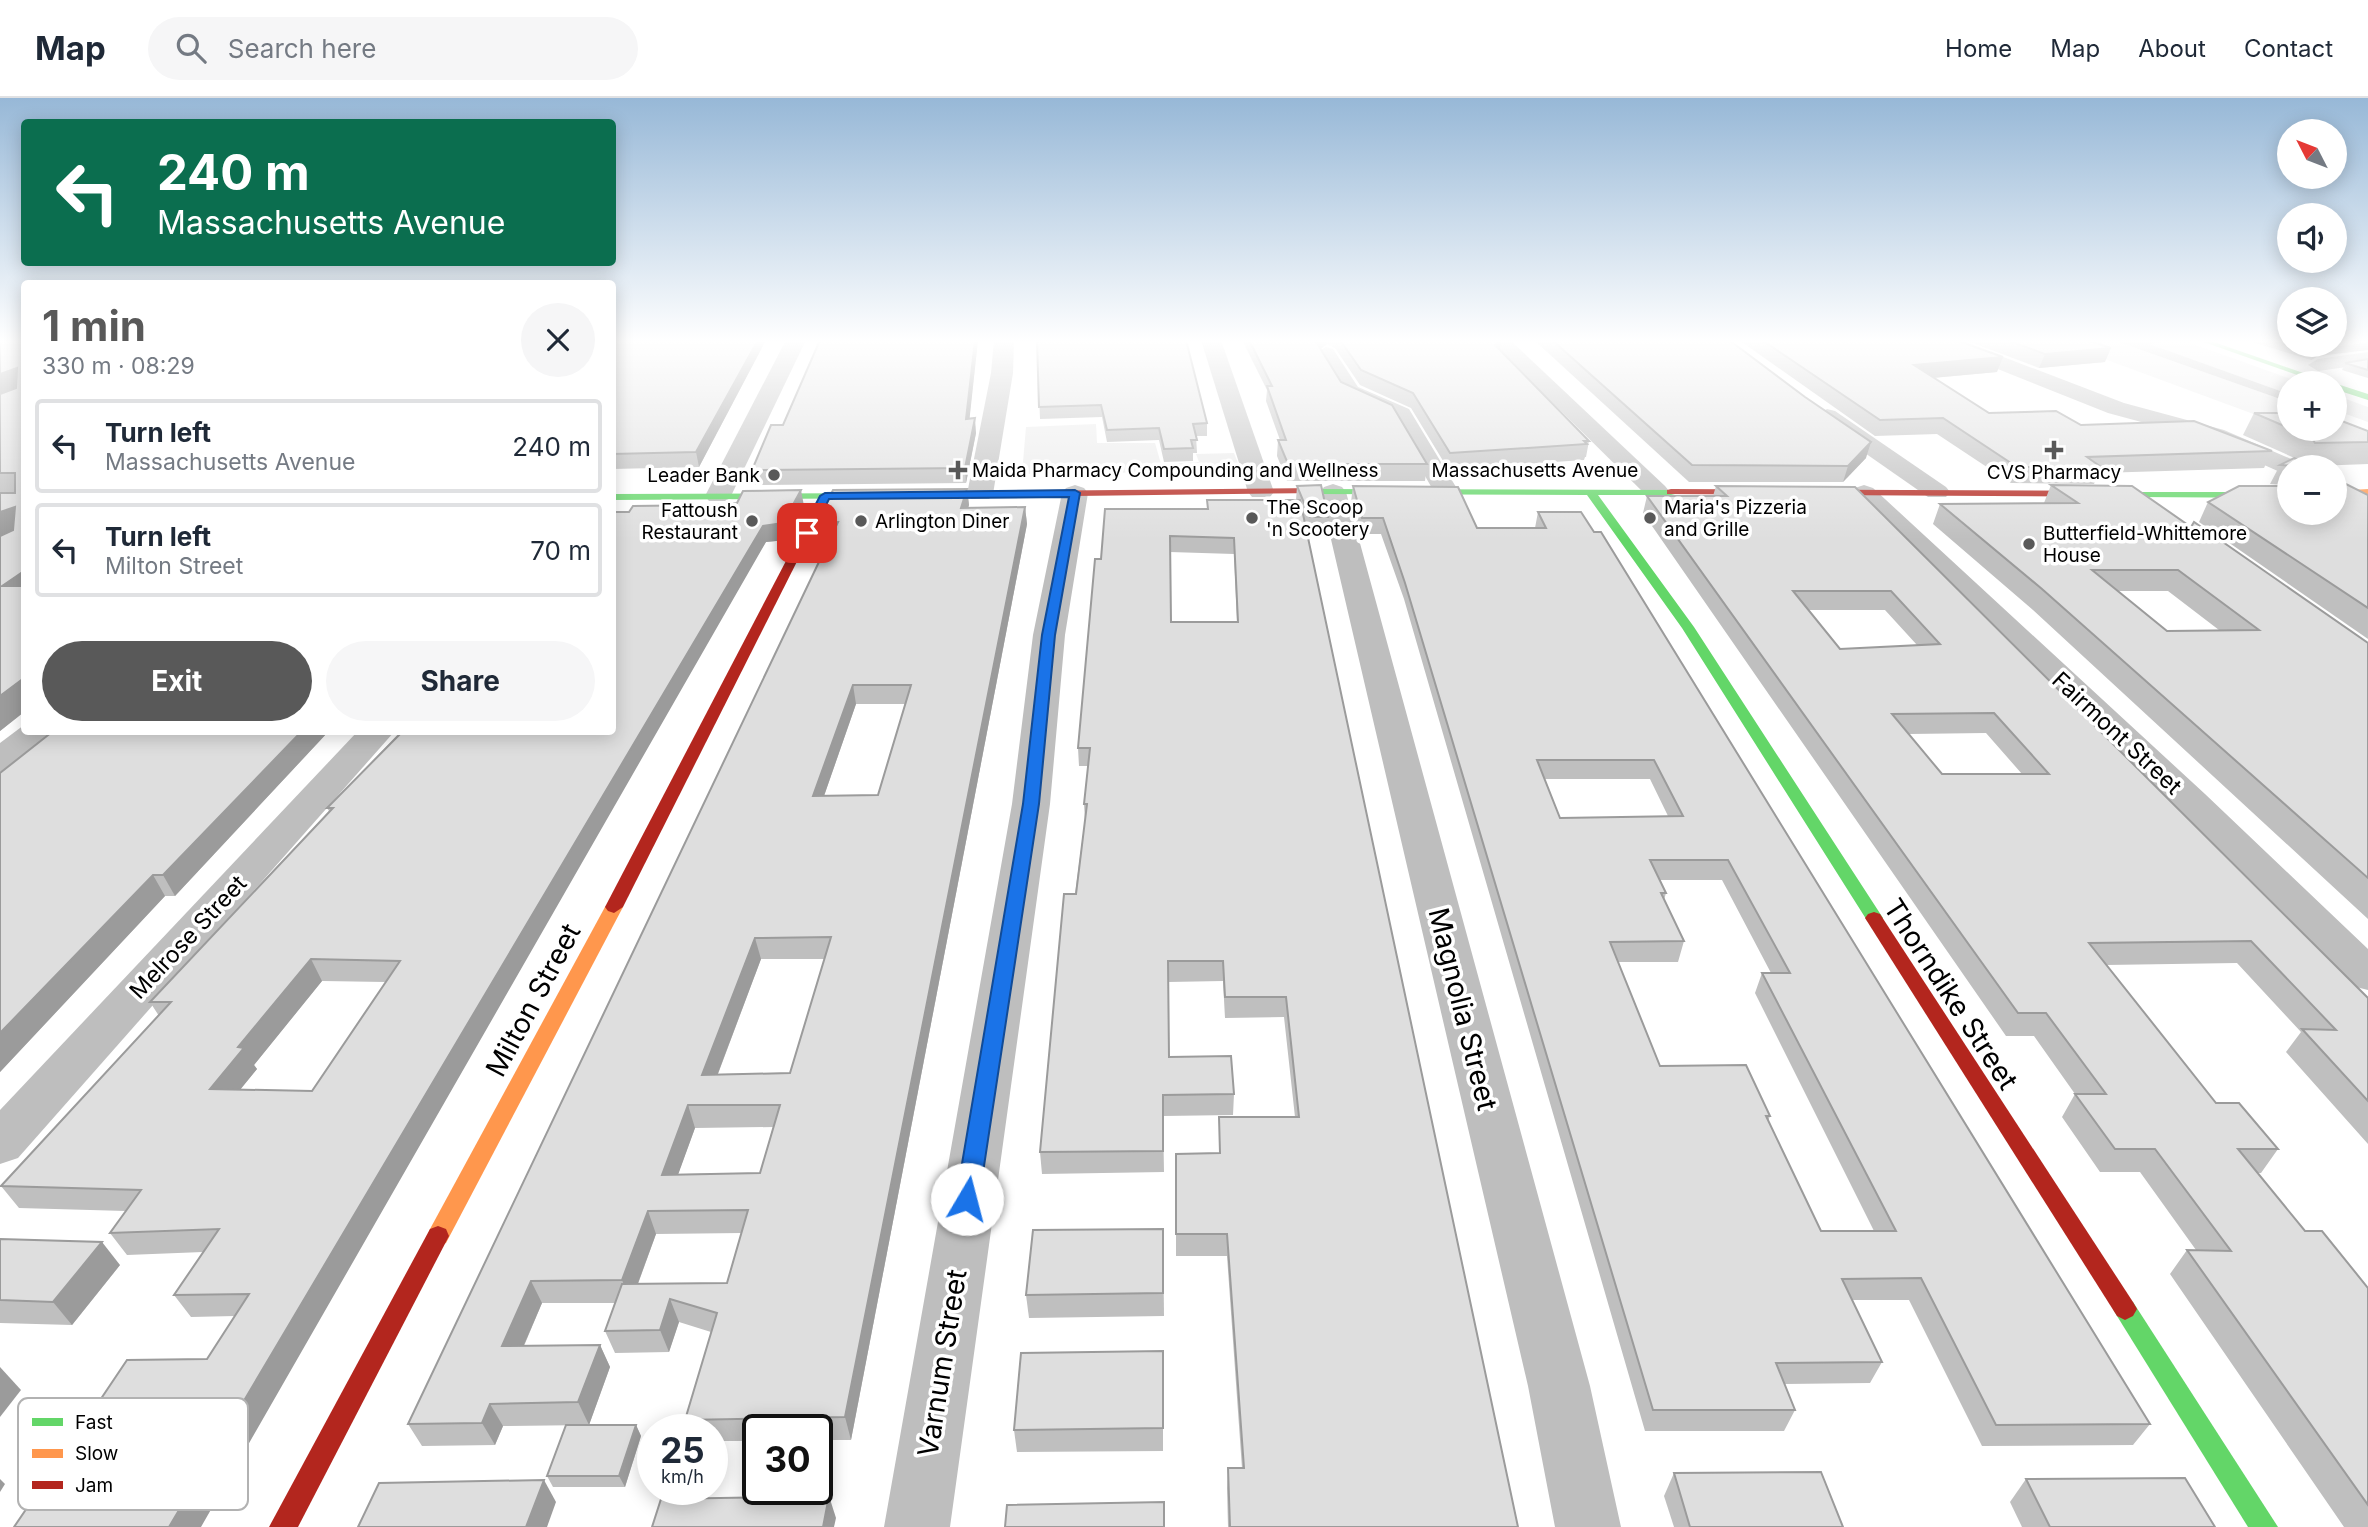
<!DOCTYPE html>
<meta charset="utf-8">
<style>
body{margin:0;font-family:Inter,sans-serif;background:#f6f6f7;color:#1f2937;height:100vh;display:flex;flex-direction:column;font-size:26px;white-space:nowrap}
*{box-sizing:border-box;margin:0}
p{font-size:23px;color:#747a83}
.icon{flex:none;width:38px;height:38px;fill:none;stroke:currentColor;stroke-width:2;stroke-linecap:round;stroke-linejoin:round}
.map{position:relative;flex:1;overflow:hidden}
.details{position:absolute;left:21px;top:182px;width:595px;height:455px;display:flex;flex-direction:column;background:#fff;border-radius:7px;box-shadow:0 4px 18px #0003}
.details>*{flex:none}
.hud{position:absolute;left:21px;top:21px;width:595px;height:147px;border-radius:7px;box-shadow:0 4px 18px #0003;background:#0b6e4f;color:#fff;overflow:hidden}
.needle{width:46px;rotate:312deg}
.fabs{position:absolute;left:2277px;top:21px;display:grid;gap:14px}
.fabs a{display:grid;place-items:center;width:70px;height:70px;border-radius:50%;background:#fff;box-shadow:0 4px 18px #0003;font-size:35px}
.speed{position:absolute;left:637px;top:1316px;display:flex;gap:14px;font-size:35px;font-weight:700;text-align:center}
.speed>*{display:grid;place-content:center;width:91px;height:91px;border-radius:50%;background:#fff;box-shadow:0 4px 18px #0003;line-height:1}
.speed small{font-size:18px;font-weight:400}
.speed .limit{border:4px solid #111;border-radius:10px;background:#fff;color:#111}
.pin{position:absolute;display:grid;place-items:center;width:60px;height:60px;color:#fff;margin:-30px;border-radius:14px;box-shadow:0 4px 10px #0006}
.me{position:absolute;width:77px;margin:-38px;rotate:8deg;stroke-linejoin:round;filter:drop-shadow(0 0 5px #0008)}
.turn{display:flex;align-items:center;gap:24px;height:147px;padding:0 21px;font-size:32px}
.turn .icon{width:91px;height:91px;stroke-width:2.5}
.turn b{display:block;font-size:49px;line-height:60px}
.round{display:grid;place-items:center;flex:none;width:74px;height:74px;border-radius:37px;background:#f6f6f7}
.headline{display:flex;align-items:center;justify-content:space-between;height:119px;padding:0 21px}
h1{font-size:42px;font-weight:700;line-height:52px;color:#595959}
.cta{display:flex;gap:14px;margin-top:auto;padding:14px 21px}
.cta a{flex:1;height:80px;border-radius:42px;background:#595959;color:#fff;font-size:28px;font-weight:700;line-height:80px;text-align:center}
.cta a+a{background:#f6f6f7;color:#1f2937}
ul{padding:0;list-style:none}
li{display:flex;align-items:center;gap:21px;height:94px;margin:0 14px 10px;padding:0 7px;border:4px solid #e0e1e3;border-radius:7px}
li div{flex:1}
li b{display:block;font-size:26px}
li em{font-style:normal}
header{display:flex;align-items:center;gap:42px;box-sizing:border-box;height:98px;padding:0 35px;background:#fff;border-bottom:2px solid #e0e1e3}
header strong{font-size:33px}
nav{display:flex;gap:38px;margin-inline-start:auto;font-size:24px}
.search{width:490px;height:63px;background:#f6f6f7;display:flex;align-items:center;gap:18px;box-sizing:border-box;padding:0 24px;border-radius:38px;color:#747a83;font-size:26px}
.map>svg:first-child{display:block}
</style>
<header>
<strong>Map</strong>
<div class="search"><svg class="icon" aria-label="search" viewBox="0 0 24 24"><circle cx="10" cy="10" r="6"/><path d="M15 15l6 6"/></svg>Search here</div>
<nav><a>Home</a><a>Map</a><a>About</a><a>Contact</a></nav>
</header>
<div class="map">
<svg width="2368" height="1429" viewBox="0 0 2368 1429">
<rect width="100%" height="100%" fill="#fff"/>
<g fill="#ebebeb">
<path d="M2053,242H2113L2289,304V329Z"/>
<path d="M2157,242H2182L2302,285H2289V296L2148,246L2161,244Z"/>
<path d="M2335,297L2368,309V324L2335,312Z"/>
<path d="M1096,326L1097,345H1155L1161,366L1199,364L1196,356L1234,355L1241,373L1022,376L1026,329Z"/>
</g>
<path fill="#bdbdbd" d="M2113,242H2157L2163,244L2149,246L2289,296V304Z"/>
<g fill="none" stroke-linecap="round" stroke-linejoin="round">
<g fill="#bebebe" fill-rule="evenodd">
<path d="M786,242H806L731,398L727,403H709L705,398Z"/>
<path d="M994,242H1014L1013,275L993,396L989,401H971L967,396L991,275Z"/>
<path d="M1201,242H1221L1274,394L1270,399H1252L1248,394Z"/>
<path d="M1489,242H1510L1665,388L1669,393L1665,398H1647Z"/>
<path d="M1932,242H1959L2124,305L2224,332L2298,364L2301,369H2289V376L2280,374L2208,342L2108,315L1935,246Z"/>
<path d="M1326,249L1333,251L1358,289L1409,311L1459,394L1455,399H1437L1392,320L1342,298L1316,255Z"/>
<path d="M2368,254V266L2318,273L2308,267L2318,261Z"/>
<path d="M1827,311L1835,313L1946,389L1950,394L1946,399H1928L1819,323L1816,318Z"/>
<path d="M1333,386L1342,389L1346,394L1590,1288L1621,1429H1555L1528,1288L1320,394L1324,389Z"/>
<path d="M1075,387L1084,390L1088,395L1065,537L1050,706L950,1429H884L1012,706L1033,537L1062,395L1066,390Z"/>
<path d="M1864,387L1873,390L2205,696L2368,851V892L2352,888L2179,712L1855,400L1851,395L1855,390Z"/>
<path d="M24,627V634H55L13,671L0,674V645Z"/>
<path d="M357,634H394L18,1060L0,1066V1012Z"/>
</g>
<g fill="#63d668" fill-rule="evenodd">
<path d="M2198,242H2208L2332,285H2320Z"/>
<path d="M2334,285L2368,296V302L2334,291Z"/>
<path d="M1312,391L1675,392V396L1671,397H1598L1694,529L1883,820L1880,824H1868L1682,530L1587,397L1316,396L1312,395Z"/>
<path d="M2133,394H2289V400L2137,399L2132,396Z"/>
<path d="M910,395V399L906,400L612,402V396Z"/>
<path d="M2125,1200L2133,1204L2278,1429H2248L2117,1218L2113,1211L2117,1204Z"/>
</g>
<g fill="#ff974d" fill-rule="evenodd">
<path d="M2368,391V397L2334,399V393Z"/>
<path d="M614,803L623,809L446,1145L438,1148L430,1145L427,1138L430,1131L605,809Z"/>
</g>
<g fill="#b3261e" fill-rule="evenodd">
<path d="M1316,390L1320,391V395L906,400L901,397L906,394Z"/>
<path d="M1671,391L2137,393L2142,396L2137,399L1667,396V392Z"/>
<path d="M825,395L830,398L623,809L614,815L608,813L605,809L820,398Z"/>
<path d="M1874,814L1880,816L2133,1204L2137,1211L2133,1218L2125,1222L2117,1218L1865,820L1868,816Z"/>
<path d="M438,1128L446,1131L449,1138L298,1429H269L430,1131Z"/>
</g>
</g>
<g fill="#bfbfbf" fill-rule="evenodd">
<path d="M0,242H24V614L0,633Z"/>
<path d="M617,242H766L699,369L612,371V246Z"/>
<path d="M820,242H978L969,321L976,335L966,385L755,387L752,372L783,327Z"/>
<path d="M1037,242L1207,325V338H1196L1197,355H1193V363L1164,364L1159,342L1107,344L1102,319L1040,321Z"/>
<path d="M1242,242H1501L1500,252L1589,343L1586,359H1585L1584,362L1448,371L1411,310L1360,287L1335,250L1327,246L1320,251L1341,284L1427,366L1425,383H1287L1277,358L1278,342H1280L1266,303L1267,292Z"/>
<path d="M1534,242H1729L1866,360L1843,384H1689Z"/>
<path d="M1739,242H1956L1997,274L1933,280L1989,315L2272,353L2264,370L2099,375L2094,386L2011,385L1937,336L1875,338Z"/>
<path d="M1965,242H2087L2105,264L2039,270Z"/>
<path d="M2246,242H2289L2334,247L2311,262Z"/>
<path d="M2368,261V280L2342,272L2345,265Z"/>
<path d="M2254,315H2289V331H2334L2368,333V366L2289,369V387L2270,386L2280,367L2300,363L2299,362L2243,337Z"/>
<path d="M2051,387L2191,429L2368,545V821L2033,512L1933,426L1940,406L2044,405ZM2118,493H2168L2219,532L2167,533Z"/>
<path d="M1297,388L1328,419L1327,436H1309L1305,427L1518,1429H1228L1227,1390L1228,1370H1242L1227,1158H1176V1056L1219,1055V1019H1295L1284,919L1225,920L1223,883L1168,884L1169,959L1234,996L1233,1017L1163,1018L1164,1074L1042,1076L1040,1054L1085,722L1084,706L1088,668H1079L1078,650L1101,461L1207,411V402H1296ZM1170,454L1234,456L1237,524H1171Z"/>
<path d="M1353,388L1477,430H1535L1538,414L2150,1326L2133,1347L1982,1348L1909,1202H1852L1882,1264L1870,1285L1785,1286L1795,1312L1784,1333H1645L1404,501L1381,436H1360L1351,404ZM1544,681H1650L1668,718L1560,720ZM1660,782H1722L1771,875H1762L1755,895L1874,1133H1821L1768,1023L1770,1018L1660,968L1618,864H1678L1684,843L1664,802L1666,795Z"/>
<path d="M1716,388L1855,389L2368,900V1046L2286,954L2301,934L2237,865L2106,867L2216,1005L2278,1051L2261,1075H2257L2305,1133L2368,1190V1429H2344L2170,1176L2187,1152H2196L2140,1074H2100L2062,1019L2075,996L2034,938H2006L1643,415L1647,398H1713ZM1808,512H1885L1917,547L1840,551ZM1986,635L2022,676H1942L1909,636Z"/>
<path d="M967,391L969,407L968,410L1025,409L1027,426L851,1342H817V1332H758V1343H712V1332H689L685,1322L711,1234L679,1224L669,1254L615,1255L605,1233L615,1205H542L524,1248L600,1247L610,1269L589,1327L503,1328L495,1347L422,1348L408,1326L830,441H820L817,425ZM856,606H905L878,697L824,698ZM761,861H825L790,975L718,976ZM773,1029L760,1075L678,1076L695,1030ZM742,1135L727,1185L638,1186L656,1136Z"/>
<path d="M2368,397V541L2199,424L2208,404Z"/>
<path d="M804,408L786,442L766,444L134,1406L163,1359L96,1360L76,1338L207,1261L235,1218L191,1219L174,1197L203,1154L127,1157L110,1135L126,1113L19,1110L1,1088L159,918L150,904L329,713L327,710L612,414ZM322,883L386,884L312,993L240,991L257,971L254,967Z"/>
<path d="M52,634H328L175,798H165L0,974V675Z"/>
<path d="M1163,1131L1164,1218L1029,1220L1026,1197Z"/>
<path d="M0,1141L120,1167L72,1227L0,1225Z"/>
<path d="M1163,1253V1353L1017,1354L1014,1332Z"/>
<path d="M636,1327L641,1338L625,1389H553L547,1378Z"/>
<path d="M1674,1375L1843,1429H1674L1664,1398Z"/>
<path d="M2026,1381L2215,1429H2022L2010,1404Z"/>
</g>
<g fill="#9b9b9b">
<path d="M758,242H766L699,369L696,354Z"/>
<path d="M975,242H978L968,335L966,321Z"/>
<path d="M1315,242H1327V246L1314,256Z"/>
<path d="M1501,242L1499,256L1495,247Z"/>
<path d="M2368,246V252L2318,258L2311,262L2314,255L2321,251Z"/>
<path d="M2111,250L2105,264L2039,270L2045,256Z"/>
<path d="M2003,259L1997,274L1909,282L1914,267Z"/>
<path d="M17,270L24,288L0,297V276Z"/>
<path d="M975,320L976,335L966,385L965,370Z"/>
<path d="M1871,344L1866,360L1843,384L1848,368Z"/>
<path d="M967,391L969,407L963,426L961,410Z"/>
<path d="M801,392L804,408L786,442L766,444L201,1429H169L763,428Z"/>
<path d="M15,409L24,427L0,439V414Z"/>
<path d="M1025,409L1027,426L851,1342L845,1319Z"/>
<path d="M24,473V503L2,488Z"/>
<path d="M24,580V614L0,633V598Z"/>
<path d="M853,587L856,606L817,718L813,698Z"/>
<path d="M301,634H328L175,798L163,777Z"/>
<path d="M153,777L165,798L0,974V935Z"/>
<path d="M755,840L761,861L709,999L702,977Z"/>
<path d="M311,861L322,883L254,967L257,971L223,1013L210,991L238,949Z"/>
<path d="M688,1007L695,1030L670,1099L662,1077Z"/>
<path d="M648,1113L656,1136L631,1204L622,1182Z"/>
<path d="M102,1144L120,1167L72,1227L53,1204Z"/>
<path d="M531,1183L542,1205L514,1270L502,1248Z"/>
<path d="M670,1201L679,1224L669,1254L660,1232Z"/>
<path d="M600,1247L610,1269L589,1327L578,1304Z"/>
<path d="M0,1269L21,1292L0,1319Z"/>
<path d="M490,1306L503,1328L495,1347L482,1325Z"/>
<path d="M636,1327L641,1338L625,1389L619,1378Z"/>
<path d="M0,1381L5,1386L0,1394Z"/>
<path d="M544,1382L556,1404L547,1429H526Z"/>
<path d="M829,1398L836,1420L834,1429H823Z"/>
</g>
<g fill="#dedede" stroke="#9b9b9b" stroke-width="2" fill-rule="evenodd">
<path d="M0,242H24V473L2,488H24V580L0,598V438L13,432L15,409L0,414V395H15V375H0V296L16,290L17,270L0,276Z"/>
<path d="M617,242H758L696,354L612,356V246Z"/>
<path d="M820,242H975L966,321L975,320L965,370L752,372L771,327H783Z"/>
<path d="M1037,242H1186L1207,325L1193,326L1197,342H1191L1193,350L1164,351L1159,330L1107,332L1101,307L1039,309Z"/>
<path d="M1249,242H1316H1315L1341,284L1392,307L1427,366H1288L1278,342H1286L1267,288H1272Z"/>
<path d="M1340,242H1501L1495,247L1589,343H1584L1587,346L1450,355L1413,295L1361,272Z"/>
<path d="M1552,242H1729L1805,299L1871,344L1848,368L1692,367Z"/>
<path d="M1762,242H1956L2003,259L1914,267L1989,315L2056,313L2081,327L2194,323L2272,353L2087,359L2101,369H2017L1943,320L1880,322Z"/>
<path d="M2007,242H2087L2111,250L2045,256Z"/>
<path d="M2271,242H2289V247H2334V242H2368V246L2321,251L2314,255Z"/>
<path d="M2368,261V272L2345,265Z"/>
<path d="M2254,315H2289V330Z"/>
<path d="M2334,320L2368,333V344L2315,345L2311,339L2291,331H2334Z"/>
<path d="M2294,360L2313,369L2280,367Z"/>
<path d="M2334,380L2368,397V510L2208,404L2239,388H2289V415H2334Z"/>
<path d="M1321,387L1328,419H1310L1297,388Z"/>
<path d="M2051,387L2132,388L2191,429L2194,424L2368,545V780L2042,491L1940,406L2078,405ZM2092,472H2178L2259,532L2167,533Z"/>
<path d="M1353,388L1458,389L1477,430H1546L1538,414H1581L1594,434H1601L2150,1326L1996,1327L1921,1180L1842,1181L1882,1264L1776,1265L1795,1312H1653L1405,485L1383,420H1362ZM1537,662H1654L1683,718L1560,720ZM1650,762H1728L1790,875H1762L1896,1133H1821L1766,1018H1770L1746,967L1660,968L1610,844L1684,843L1661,795H1666Z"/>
<path d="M1716,388L1855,389L2368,900V1003L2302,931L2336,932L2251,843L2089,845L2216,1005H2239L2278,1051H2238L2305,1133H2322L2368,1190V1407L2187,1152L2231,1153L2155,1051H2115L2075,996H2106L2046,915H2018L1647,398H1727ZM1793,493H1891L1940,546L1840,551ZM1994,615L2049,676H1942L1892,616Z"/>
<path d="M967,391L961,410L1025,409L845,1319L685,1322L717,1215L670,1201L660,1232L605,1233L622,1186L727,1185L748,1112L648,1113L622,1182L531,1183L502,1248L600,1247L578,1304L490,1306L482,1325L408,1326L838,424L817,425L833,392ZM853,587H911L878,697L813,698ZM831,839L790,975L702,977L755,840ZM688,1007H780L760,1075L662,1077Z"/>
<path d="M801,392L783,425L763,428L169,1429H14L29,1407L134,1406L177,1337L76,1338L127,1262L207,1261L249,1196L174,1197L219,1131L110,1135L141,1092L1,1088L171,904H150L333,710H327L402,634H612V414H629L633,408L713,407L737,405L743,393ZM311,861L400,863L312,993L210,991L244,950L238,949Z"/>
<path d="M1207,402H1300L1518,1429H1230L1228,1370H1244L1227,1136H1176V1056L1220,1055L1219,1019H1299L1286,899H1225L1223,863H1168L1169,959L1231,958L1234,996L1163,997V1053L1040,1054L1064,796H1076L1087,706H1084L1090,650H1078L1095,461H1101L1105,411H1208ZM1170,438L1234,440L1238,524H1171Z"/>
<path d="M52,634H301L163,777H153L0,935V675Z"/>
<path d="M1163,1131V1195L1026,1197L1033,1132Z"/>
<path d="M0,1141L102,1144L53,1204L0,1202Z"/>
<path d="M1163,1253V1330L1014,1332L1021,1255Z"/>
<path d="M566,1327H636L619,1378H547Z"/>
<path d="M1821,1374L1843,1429H1690L1674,1375Z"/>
<path d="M2185,1380L2215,1429H2050L2026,1381Z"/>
<path d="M544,1382L526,1429H358L379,1385Z"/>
<path d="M829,1398L823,1429H652L661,1401Z"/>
<path d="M1164,1404V1429H1005L1007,1407Z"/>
</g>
<linearGradient id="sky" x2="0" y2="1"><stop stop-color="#97b8d7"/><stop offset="0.55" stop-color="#fff"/><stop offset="1" stop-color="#fff" stop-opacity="0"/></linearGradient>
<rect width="2368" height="442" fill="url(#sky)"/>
<path fill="#1a73e8" stroke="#114b97" stroke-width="2" d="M1075,392L1080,395L1055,537L1039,706L979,1101L975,1108L967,1110L960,1108L956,1101L1023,706L1042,537L1069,399L829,401L811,437L801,435L820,398L825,395Z"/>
<g fill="#595959" stroke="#fff" stroke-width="2.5">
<path d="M2050.5 341.5h7v7h7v7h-7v7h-7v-7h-7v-7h7z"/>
<path d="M954.5 361.5h7v7h7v7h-7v7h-7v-7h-7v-7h7z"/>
<circle cx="774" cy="377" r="7"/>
<circle cx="1252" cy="420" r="7"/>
<circle cx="1650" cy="420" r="7"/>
<circle cx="752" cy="423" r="7"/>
<circle cx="861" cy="423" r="7"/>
<circle cx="2029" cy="446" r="7"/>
</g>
<g text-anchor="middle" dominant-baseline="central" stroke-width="7" stroke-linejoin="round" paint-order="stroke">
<g font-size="19" fill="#000" stroke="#fff" text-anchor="start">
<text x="972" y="372">Maida Pharmacy Compounding and Wellness</text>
<text x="2054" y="374" text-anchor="middle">CVS Pharmacy</text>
<text x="760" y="377" text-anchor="end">Leader Bank</text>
<text x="1266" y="409">The Scoop<tspan x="1266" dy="22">'n Scootery</tspan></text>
<text x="1664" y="409">Maria's Pizzeria<tspan x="1664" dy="22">and Grille</tspan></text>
<text x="738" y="412" text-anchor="end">Fattoush<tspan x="738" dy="22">Restaurant</tspan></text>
<text x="875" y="423">Arlington Diner</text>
<text x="2043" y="435">Butterfield-Whittemore<tspan x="2043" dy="22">House</tspan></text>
</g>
<g font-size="19" fill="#000" stroke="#fff">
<text x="1535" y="372">Massachusetts Avenue</text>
</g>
<g font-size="23" fill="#000" stroke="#fff">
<text transform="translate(2117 635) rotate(43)">Fairmont Street</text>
<text transform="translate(188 839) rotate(-47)">Melrose Street</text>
</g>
<g font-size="28" fill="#000" stroke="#fff">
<text transform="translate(1951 896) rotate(57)">Thorndike Street</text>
<text transform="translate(533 902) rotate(-62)">Milton Street</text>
<text transform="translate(1463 911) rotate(76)">Magnolia Street</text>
<text transform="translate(942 1265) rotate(-81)">Varnum Street</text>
</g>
</g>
<rect x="18" y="1300" width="230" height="112" rx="10" fill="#fff" stroke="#b2b2b2" stroke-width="2"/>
<rect x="32" y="1320" width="31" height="8" fill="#63d668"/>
<rect x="32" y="1351" width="31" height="9" fill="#ff974d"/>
<rect x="32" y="1383" width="31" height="8" fill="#b3261e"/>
<g font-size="19" fill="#000">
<text x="75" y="1331">Fast</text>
<text x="75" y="1362">Slow</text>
<text x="75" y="1394">Jam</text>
</g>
</svg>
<div class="fabs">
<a><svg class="needle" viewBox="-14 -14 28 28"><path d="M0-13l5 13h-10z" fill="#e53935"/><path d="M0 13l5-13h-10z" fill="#747a83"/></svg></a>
<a><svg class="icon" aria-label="sound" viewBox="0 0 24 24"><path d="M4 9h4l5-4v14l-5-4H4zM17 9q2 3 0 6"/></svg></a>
<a><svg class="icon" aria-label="layers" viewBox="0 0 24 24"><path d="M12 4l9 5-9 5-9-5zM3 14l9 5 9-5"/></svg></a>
<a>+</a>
<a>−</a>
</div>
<div class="speed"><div>25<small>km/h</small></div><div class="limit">30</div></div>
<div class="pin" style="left:807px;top:435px;background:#d93025"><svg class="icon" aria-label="arrive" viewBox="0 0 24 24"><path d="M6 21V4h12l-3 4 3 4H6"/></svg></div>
<svg class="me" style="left:967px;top:1101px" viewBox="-20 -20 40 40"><circle r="19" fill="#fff"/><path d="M0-13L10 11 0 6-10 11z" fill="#1a73e8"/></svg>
<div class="hud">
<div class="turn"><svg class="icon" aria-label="left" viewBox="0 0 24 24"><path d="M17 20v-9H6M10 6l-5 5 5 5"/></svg><div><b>240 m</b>Massachusetts Avenue</div></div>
</div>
<section class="details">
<div class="headline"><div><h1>1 min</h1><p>330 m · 08:29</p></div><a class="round"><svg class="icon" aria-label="close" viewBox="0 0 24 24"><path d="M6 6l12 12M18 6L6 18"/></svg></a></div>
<ul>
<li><svg class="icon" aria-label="left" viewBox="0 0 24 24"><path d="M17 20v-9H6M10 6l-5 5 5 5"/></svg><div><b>Turn left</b><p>Massachusetts Avenue</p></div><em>240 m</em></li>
<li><svg class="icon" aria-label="left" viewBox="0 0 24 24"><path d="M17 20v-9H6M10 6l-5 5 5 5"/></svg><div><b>Turn left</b><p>Milton Street</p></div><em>70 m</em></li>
</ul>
<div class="cta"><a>Exit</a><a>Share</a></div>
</section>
</div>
